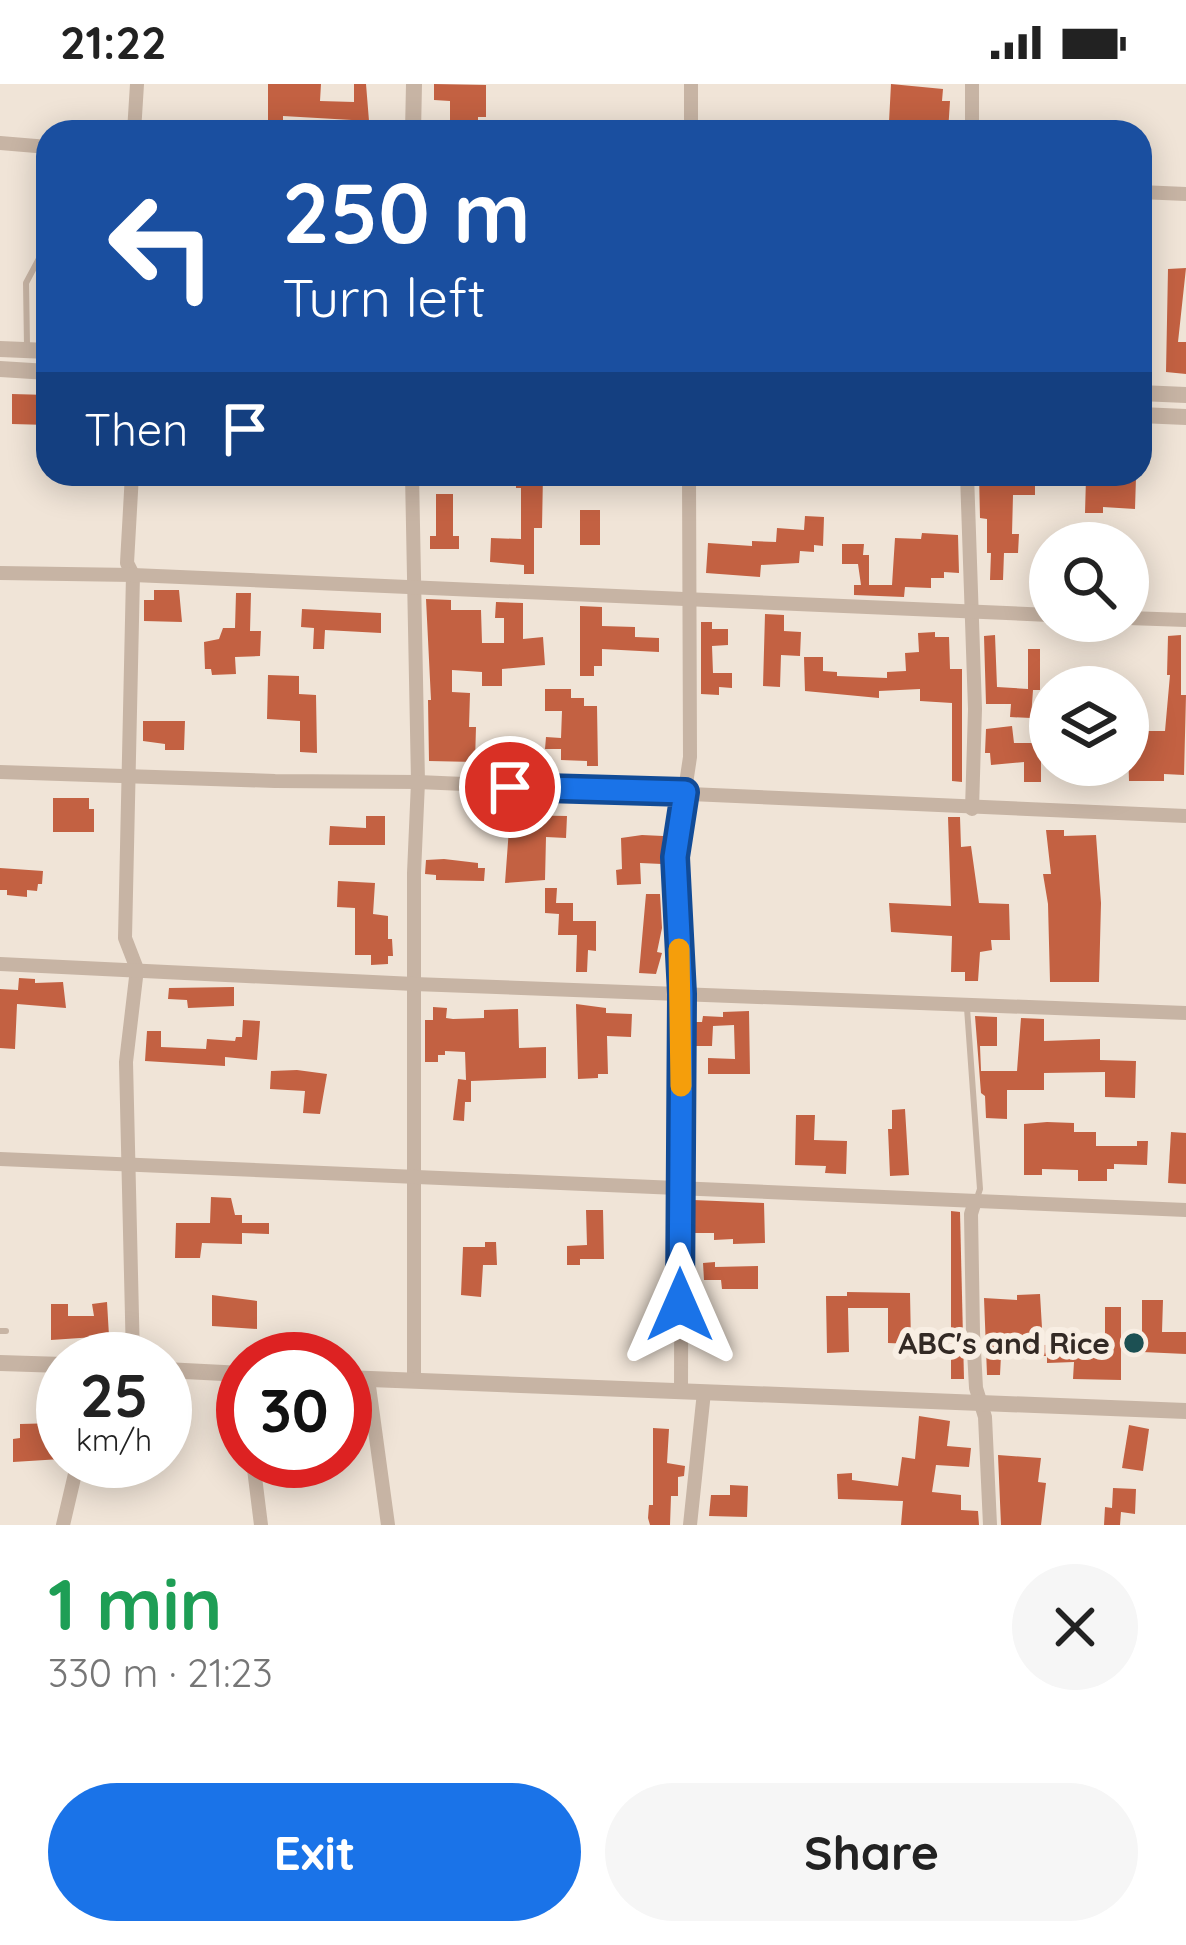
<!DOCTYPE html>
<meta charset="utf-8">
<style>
body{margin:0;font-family:Quicksand,sans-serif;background:#f6f6f6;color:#222;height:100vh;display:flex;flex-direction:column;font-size:45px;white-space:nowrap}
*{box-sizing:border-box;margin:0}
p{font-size:39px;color:#767676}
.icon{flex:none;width:66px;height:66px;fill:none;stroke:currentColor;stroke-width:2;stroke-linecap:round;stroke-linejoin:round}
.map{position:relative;height:1441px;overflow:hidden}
.details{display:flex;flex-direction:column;background:#fff;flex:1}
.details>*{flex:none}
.banner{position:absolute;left:36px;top:36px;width:1116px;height:366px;border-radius:36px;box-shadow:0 6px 30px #0003;background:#1a4fa0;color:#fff;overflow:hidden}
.fabs{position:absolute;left:1029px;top:438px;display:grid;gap:24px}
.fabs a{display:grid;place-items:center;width:120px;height:120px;border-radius:50%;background:#fff;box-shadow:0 6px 30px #0003;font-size:60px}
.speed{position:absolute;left:36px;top:1248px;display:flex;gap:24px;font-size:60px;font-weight:700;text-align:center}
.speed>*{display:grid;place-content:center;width:156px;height:156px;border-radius:50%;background:#fff;box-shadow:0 6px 30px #0003;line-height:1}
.speed small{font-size:30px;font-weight:400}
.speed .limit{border:18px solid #d22;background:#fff;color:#111}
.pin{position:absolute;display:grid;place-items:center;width:102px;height:102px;color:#fff;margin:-51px;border:6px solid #fff;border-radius:50%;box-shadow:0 3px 12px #0007}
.me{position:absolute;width:132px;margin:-66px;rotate:0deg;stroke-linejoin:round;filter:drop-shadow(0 0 9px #0008)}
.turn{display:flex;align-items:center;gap:42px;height:252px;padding:0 48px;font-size:54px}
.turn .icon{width:156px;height:156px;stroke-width:2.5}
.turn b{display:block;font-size:84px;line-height:102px}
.then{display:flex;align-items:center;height:114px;padding:0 48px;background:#0003;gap:24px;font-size:45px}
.round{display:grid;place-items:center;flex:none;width:126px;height:126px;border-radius:63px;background:#f6f6f6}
.overview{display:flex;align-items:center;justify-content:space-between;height:204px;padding:0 48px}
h1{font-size:72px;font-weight:800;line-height:90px;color:#1e9e55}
.cta{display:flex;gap:24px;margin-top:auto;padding:24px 48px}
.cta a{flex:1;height:138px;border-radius:72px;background:#1a73e8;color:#fff;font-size:48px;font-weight:800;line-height:138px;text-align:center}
.cta a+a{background:#f6f6f6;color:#222}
.status{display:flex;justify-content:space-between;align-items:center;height:84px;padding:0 60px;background:#fff;direction:ltr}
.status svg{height:33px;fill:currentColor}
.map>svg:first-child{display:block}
</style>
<div class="status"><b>21:22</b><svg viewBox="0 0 49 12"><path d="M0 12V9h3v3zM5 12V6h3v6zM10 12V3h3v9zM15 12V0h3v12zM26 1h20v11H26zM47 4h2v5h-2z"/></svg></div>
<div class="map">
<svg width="1186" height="1441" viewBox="0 0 1186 1441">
<rect width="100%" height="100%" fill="#f0e4d7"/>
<g fill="#c36142">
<path d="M268,0H321L320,17L354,18V0H366L369,37L283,32V39H268Z"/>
<path d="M434,0L486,1V33H478V48H450V17L434,16Z"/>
<path d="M891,0L943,5L942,17H950L948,48H923V40L889,38Z"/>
<path d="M1186,184L1178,258H1186V290L1166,288L1168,185Z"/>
<path d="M12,310L48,311V341L12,340Z"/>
<path d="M516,390H543L542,444H534V490H524V481L490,478L491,454L521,455V404H516Z"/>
<path d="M979,390H1035V411H1013L1012,450H1019L1018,469H1004L1003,496H990L991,469H987V435L980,434Z"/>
<path d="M1105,391L1136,393L1135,425L1103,423V429H1085L1086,394L1105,395Z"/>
<path d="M436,410H453V452H459V465H430V452H436Z"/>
<rect x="580" y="426" width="20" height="35"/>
<path d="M805,432L824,433L823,462L814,461V468L800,467L799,479L761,481L760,493L706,489L708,459L752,462V457L776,458L777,444L804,446Z"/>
<path d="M922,449L958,451L959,489L944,488V494H931V504L905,503L904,513L854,511V501H861L858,480H842V460H864L863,471H869V501H892L895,454L921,455Z"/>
<path d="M154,506H179L182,538L144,537V516H154Z"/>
<path d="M236,509H251L250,547H261L260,572L235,573L236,590L212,591L211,585H205L204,558L219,555L223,544H235Z"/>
<path d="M426,515L451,516V526H481L482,559H504V534H495L496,518L523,519V555L543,553L545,581L502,585V602H482V588L452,586V608L470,609L469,643H476L475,678L429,677L428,616H431Z"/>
<path d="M580,522L602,523V542L635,543V553L659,554V568L602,565V582H594V592H580Z"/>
<path d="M302,525L381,529V549L325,546L324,565H313L314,544L301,543Z"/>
<path d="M765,530L784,531V547L801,548L800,572L781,571L780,603L763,602Z"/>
<path d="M701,538H712V545H728V561L712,562L713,589H732V604L719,603V611L701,610Z"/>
<path d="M935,548V553H949L950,585H962V698L952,697V619L920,617V605L879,607V614L805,607L804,573H823V587L837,588V592L887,594V588L906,587L905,569L919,568L918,549Z"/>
<path d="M995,551L997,603L1028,605V565H1040V606H1033L1031,634L1010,633L1011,620H986L984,552Z"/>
<path d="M1181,551V611H1186L1184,691L1164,690V697H1129L1128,664H1136V647H1165L1170,591H1167L1168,552Z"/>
<path d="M268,591L299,592V610L316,611L317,669L300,668V637L267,635Z"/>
<path d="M545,605H571V614H584V622H597L598,682H587V677L561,676V665H545L546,653L561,654L562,627H545Z"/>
<path d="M143,637H185L184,666H165V660L143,657Z"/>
<path d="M1012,642L1014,659H1041V698H1024V678L991,681L990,669H985L986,645Z"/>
<path d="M53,714H89V725H94V748H53Z"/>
<path d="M510,731L567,732L566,754L546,753L545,796L505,799Z"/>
<path d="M366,732H385V761H329L330,742L366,744Z"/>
<path d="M948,733H960L961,763L971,762L979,819L1009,820L1010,856H991L992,866L980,868L978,897H965V888H951L952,852L891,848L889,819L951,822Z"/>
<path d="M1046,746H1064V752L1096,751L1101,819L1099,898H1050L1048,820L1043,790H1051Z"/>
<path d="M642,751L663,752L662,780L640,779L641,800L617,801L616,786L622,785L621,754Z"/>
<path d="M444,775L478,779V784H485L484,797L436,796V791L425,790L426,776Z"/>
<path d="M0,784L43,787L42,800H38L37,807L27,806V813L7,811V806H0Z"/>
<path d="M338,797L375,799L373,830L388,832V855H392L393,872H388V880L371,881V871H355V824L337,823Z"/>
<path d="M545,804H557L556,819H573V837H596V867L588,866L587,888H576L577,851H558L559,830L545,829Z"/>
<path d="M646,810H660L662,844L657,868L662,869L656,890L639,889Z"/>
<path d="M19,894L35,895V899L63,898L66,924L17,920L15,965L0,964V905L18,906Z"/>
<path d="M234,903V922L188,924L187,916L168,915L169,904Z"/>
<path d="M576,920L606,924V929L632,930L631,953L607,952L608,990H598V994L578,995Z"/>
<path d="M433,923L447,924L446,934L453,935L484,934V926L518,925L519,964L546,963V994L471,997V1018H465L464,1037L453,1036L458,995L466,996L465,968L445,967V971H438V978H425V936H433Z"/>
<path d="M749,927L750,990H708V974L735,975L734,941L713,942L712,962H693V938H702L703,932L723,933V928Z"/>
<path d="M975,932L997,933V962H980L981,987H1017L1021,934L1044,935V957L1100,955V976L1136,977L1135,1014L1105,1013V988L1044,989V1006H1007V1035L986,1034L985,1012L981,1009Z"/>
<path d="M243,936L260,937L257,976L225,973V982L145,977L147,947H161V963L206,965L207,955L235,957L236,953H242Z"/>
<path d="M297,986L327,990L320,1030L303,1029L305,1007L270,1005L271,987Z"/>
<path d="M905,1025L909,1091L890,1092L888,1045H892V1026Z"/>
<path d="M796,1031H815L814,1056L847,1057L846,1090L825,1089L826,1082L795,1081Z"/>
<path d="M1047,1038L1074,1039V1048H1096V1062H1137V1057H1148L1147,1081L1114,1080V1085H1107V1097H1078V1086L1042,1085V1091H1024V1040Z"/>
<path d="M1171,1048L1186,1049V1100L1168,1099Z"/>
<path d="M211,1113L231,1114L235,1131H242V1139H269V1150L242,1149V1160L202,1159L200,1174H175L176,1139H210Z"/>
<path d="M693,1116L764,1119L765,1159L733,1160V1155L714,1156V1149H693Z"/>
<path d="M586,1126H603L604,1175H580V1181H567V1162L587,1161Z"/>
<path d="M951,1127L960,1128L964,1295H951Z"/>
<path d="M485,1158H496L497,1181H483L481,1213L461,1211L463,1163H485Z"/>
<path d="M715,1178V1183L758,1182V1205H722L721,1196H704L703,1179Z"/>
<path d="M847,1208L910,1209L911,1260L888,1259V1224H848L849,1268L827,1269L826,1212H847Z"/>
<path d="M1040,1210L1043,1261L1074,1260V1255L1105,1256V1223H1121V1296L1073,1295L1074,1278L1047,1279V1272L1001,1271L1000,1291H987L984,1214L1017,1216V1211Z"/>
<path d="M212,1211L257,1217V1245L212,1242Z"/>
<path d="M1142,1216H1163L1162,1248H1186V1270L1142,1268Z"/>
<path d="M107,1218L109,1252L51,1256V1220H68V1232H94L92,1220Z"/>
<path d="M919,1332L950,1337L947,1362L971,1364L969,1383L936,1381L932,1408L961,1411V1426L978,1427L979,1441H901L903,1417L838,1415L837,1390L852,1389V1396L898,1402L902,1373L915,1375Z"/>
<path d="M58,1339L61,1375L13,1378V1355L20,1354V1340Z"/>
<path d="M1129,1341L1149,1345L1143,1387L1122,1384Z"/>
<path d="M653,1344L669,1345L667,1379L685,1382L684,1392L678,1393V1412H671L670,1441H650L648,1434L649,1421H653Z"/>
<path d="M998,1371L1041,1374L1038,1398L1046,1399L1041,1441H1001Z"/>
<path d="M730,1401L748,1402L747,1433L709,1432L711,1411H730Z"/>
<path d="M1113,1404L1136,1405L1135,1430L1121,1428L1120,1441H1104L1105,1423L1112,1424Z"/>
</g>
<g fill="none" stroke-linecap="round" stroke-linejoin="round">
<g stroke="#c7b4a4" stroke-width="6">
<path d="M27,262L26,199L43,167L42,145"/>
<path d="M967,924L980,1105L977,1114"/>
<path d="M0,1247H6"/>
</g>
<g stroke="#c7b4a4" stroke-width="14">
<path d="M972,0V48"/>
<path d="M134,48L137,0"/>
<path d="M691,48V0"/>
<path d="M0,59L48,63"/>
<path d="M1140,108L1186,110"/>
<path d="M132,390L127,479L133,491L125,854L137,885L126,978L133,1275"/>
<path d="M412,390L418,698L414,789V1297"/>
<path d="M967,390L975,625L972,725"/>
<path d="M0,489L133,491L1050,531"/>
<path d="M1128,534L1186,536"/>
<path d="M0,688L275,697L418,698L1186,732"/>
<path d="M0,880L414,900L1186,929"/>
<path d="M0,1075L1186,1126"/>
<path d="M975,1117L971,1130L973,1248L976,1304L985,1333L990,1441"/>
<path d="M368,1295L388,1441"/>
<path d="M681,1307L682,910L675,773L690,673L689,390"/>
<path d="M253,1377L261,1441"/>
<path d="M63,1441L78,1377"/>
<path d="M690,1441L704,1308"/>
</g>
<g stroke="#c7b4a4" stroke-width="16">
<path d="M413,48L414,0"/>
<path d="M0,265L48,267"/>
<path d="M0,285L48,288"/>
<path d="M1140,309L1186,311"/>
<path d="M1140,331L1186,333"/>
<path d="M0,1279L63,1281"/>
<path d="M165,1286L243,1290"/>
<path d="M345,1294L1186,1327"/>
</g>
</g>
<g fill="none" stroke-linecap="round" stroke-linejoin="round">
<defs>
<path id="route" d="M510,703L685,708L675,773L682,910L680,1221"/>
</defs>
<use href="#route" stroke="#114b97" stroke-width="30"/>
<use href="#route" stroke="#1a73e8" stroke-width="21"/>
<path stroke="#f59e0b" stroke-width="21" d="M679,865L681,1002"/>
</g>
<circle fill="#1c5053" stroke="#f8eee3" stroke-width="4.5" cx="1134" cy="1259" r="12"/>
<g text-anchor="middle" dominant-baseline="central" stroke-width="12" stroke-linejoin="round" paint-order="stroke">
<g font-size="30" font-weight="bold" fill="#332a25" stroke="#f8eee3" text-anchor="end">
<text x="1110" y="1259">ABC's and Rice</text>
</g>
</g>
</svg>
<div class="fabs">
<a><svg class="icon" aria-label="search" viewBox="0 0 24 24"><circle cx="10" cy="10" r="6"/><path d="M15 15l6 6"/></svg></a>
<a><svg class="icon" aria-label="layers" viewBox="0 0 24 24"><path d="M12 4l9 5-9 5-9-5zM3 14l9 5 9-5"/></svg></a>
</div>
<div class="speed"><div>25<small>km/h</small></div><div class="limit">30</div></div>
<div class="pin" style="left:510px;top:703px;background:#d93025"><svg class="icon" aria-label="arrive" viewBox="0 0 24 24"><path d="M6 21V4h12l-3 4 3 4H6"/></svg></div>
<svg class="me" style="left:680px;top:1221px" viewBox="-20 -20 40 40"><path d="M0-17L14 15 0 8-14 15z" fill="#1a73e8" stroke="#fff" stroke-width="4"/></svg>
<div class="banner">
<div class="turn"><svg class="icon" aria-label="left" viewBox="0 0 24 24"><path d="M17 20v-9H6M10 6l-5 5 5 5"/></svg><div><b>250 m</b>Turn left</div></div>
<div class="then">Then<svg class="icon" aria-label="arrive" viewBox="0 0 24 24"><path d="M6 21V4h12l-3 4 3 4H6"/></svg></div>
</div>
</div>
<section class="details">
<div class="overview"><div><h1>1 min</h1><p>330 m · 21:23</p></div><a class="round"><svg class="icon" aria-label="close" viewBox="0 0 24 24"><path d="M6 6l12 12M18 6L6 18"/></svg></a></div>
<div class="cta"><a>Exit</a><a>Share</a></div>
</section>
